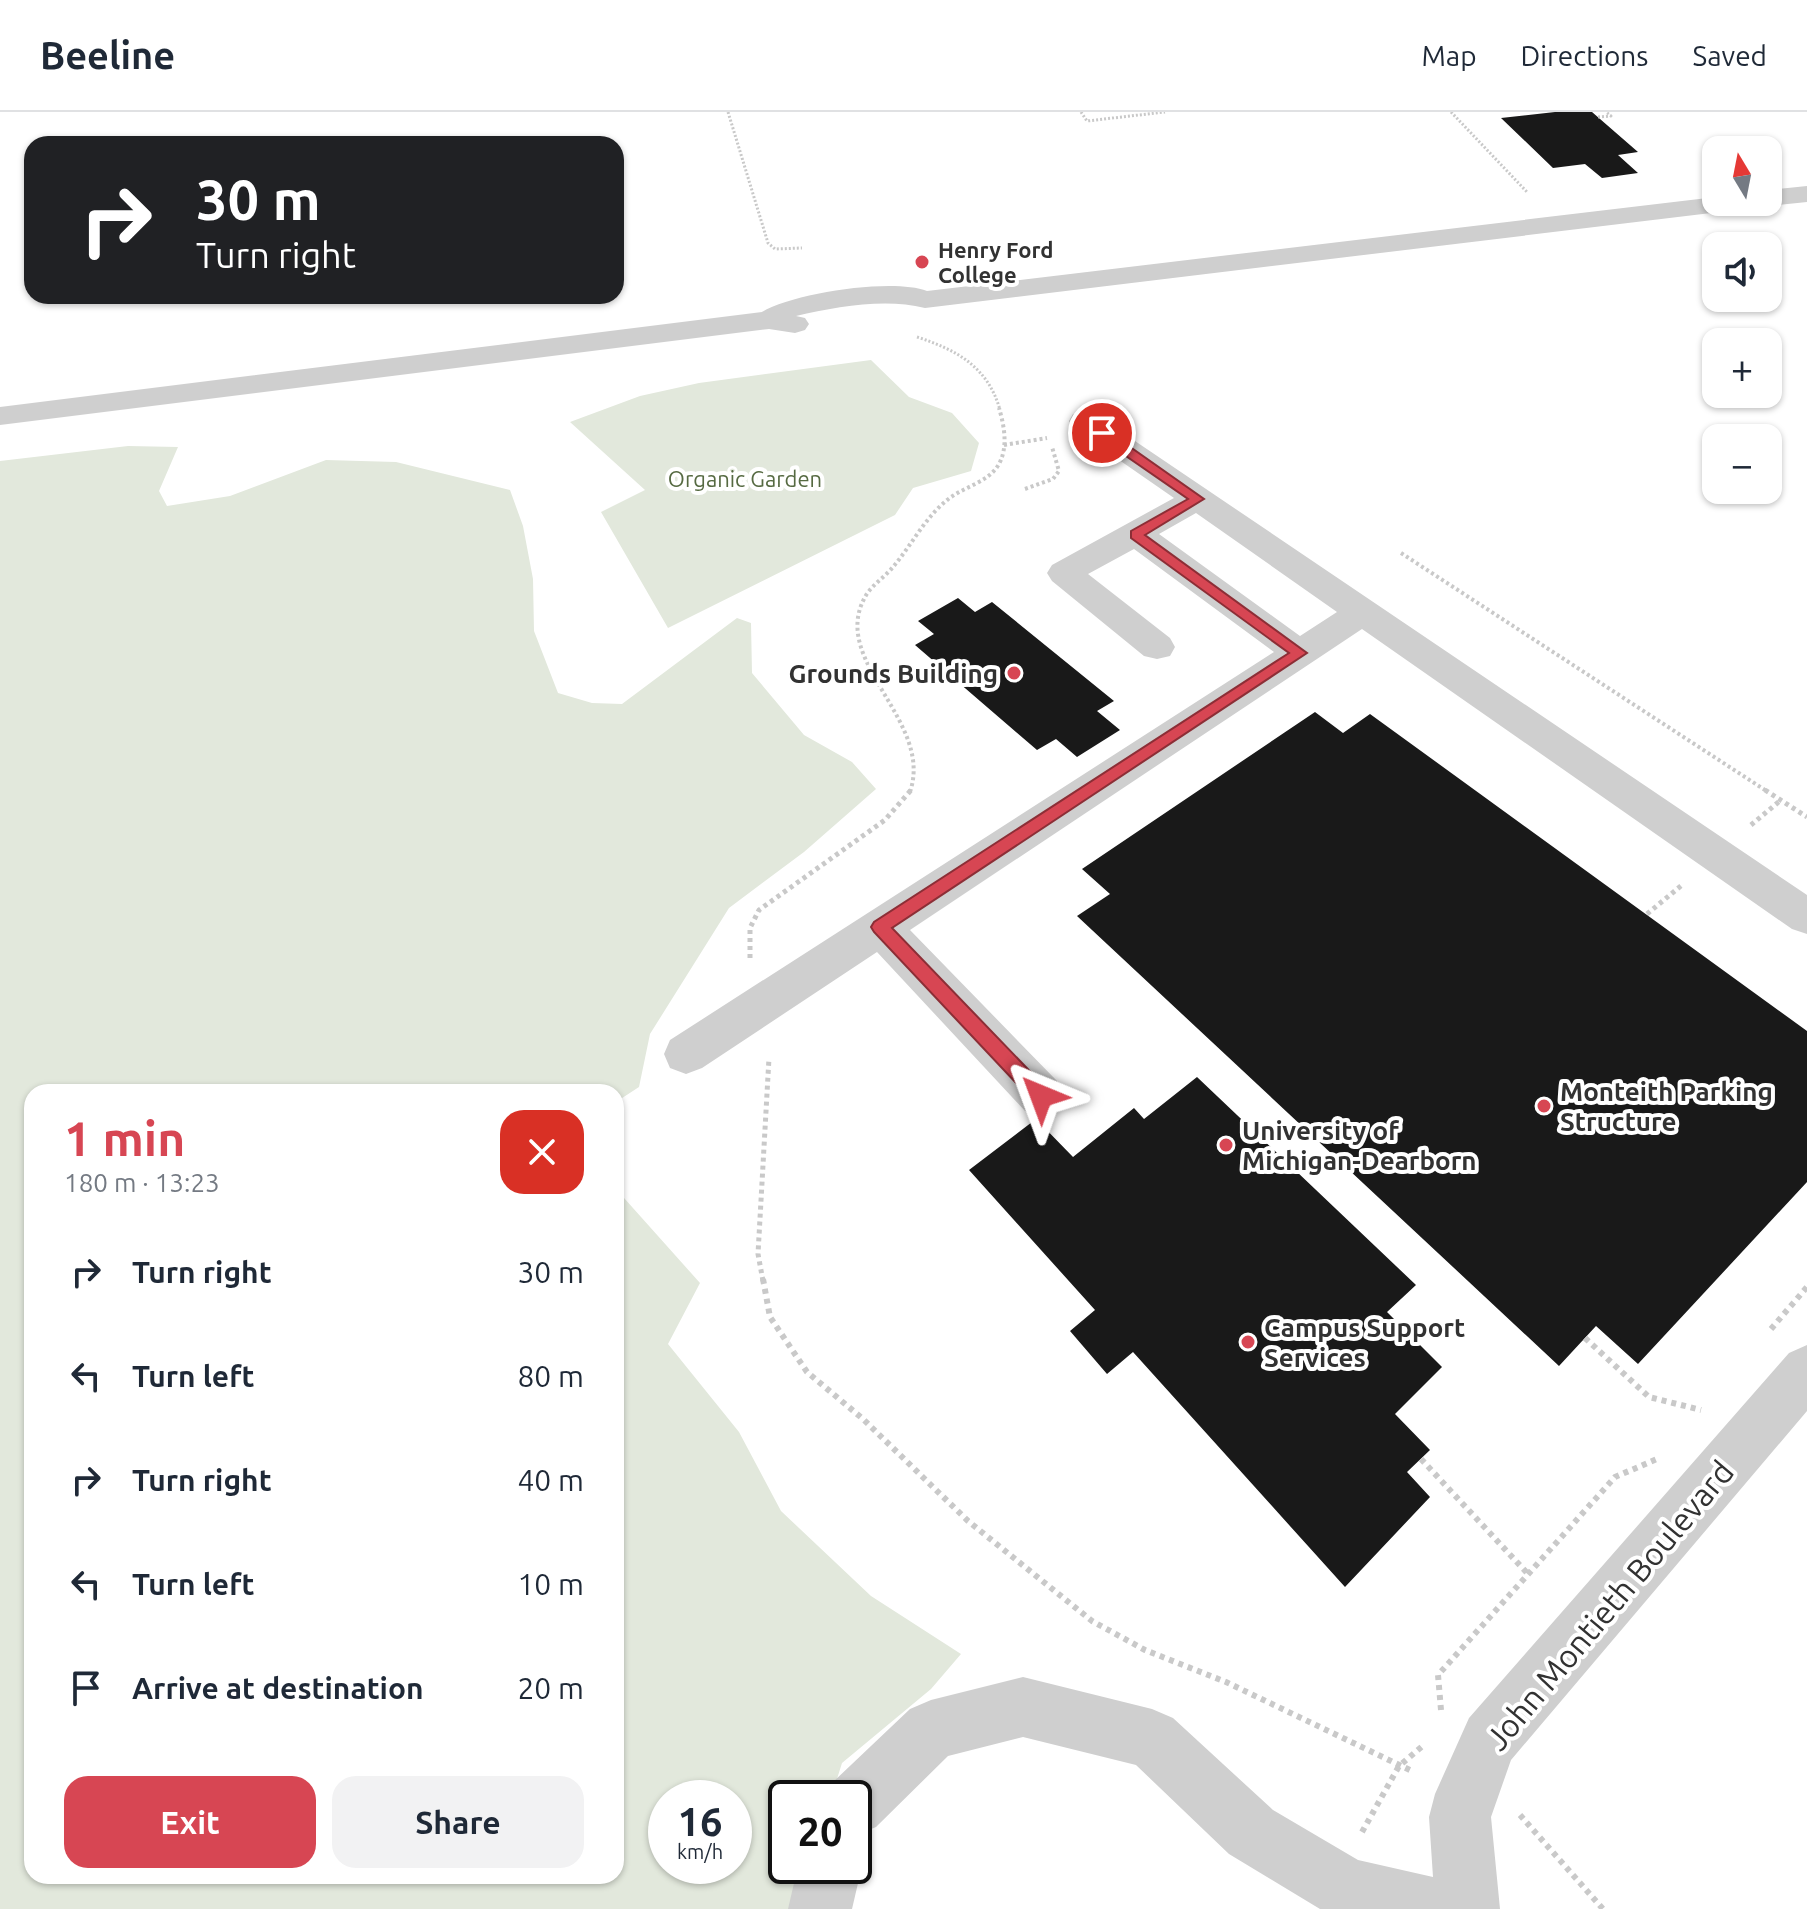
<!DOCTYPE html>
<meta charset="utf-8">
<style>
body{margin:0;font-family:Ubuntu,sans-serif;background:#f2f2f3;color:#1f2937;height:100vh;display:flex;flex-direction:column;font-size:30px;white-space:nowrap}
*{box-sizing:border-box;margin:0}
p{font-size:26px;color:#747a83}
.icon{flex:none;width:44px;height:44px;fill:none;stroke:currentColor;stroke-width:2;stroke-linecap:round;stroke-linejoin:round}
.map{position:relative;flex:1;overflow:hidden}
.details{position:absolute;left:24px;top:972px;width:600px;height:800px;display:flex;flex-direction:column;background:#fff;border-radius:24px;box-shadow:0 2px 6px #0004}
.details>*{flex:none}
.banner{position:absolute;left:24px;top:24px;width:600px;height:168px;border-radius:24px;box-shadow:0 2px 6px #0004;background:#202124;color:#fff;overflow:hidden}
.needle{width:52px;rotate:350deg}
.controls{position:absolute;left:1702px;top:24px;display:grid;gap:16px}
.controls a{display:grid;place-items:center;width:80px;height:80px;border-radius:16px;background:#fff;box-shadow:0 2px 6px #0004;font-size:40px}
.speed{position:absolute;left:648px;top:1668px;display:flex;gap:16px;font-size:40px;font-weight:700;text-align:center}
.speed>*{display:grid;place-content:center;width:104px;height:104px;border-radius:50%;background:#fff;box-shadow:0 2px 6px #0004;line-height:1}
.speed small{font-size:20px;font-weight:400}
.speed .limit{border:4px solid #111;border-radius:12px;background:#fff;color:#111}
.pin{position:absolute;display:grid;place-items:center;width:68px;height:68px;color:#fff;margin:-34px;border:4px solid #fff;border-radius:50%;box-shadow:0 2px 8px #0007}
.me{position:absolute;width:88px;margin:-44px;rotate:316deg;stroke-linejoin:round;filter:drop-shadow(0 0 6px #0008)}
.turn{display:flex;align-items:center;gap:28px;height:168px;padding:0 40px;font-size:36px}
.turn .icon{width:104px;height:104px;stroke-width:2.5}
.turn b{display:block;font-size:56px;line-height:68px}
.round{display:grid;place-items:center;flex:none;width:84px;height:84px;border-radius:24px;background:#f2f2f3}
.overview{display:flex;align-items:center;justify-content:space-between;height:136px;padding:0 40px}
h1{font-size:48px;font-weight:700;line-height:60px;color:#d74653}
.action{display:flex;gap:16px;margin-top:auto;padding:16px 40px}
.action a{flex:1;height:92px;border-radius:24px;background:#d74653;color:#fff;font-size:32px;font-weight:700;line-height:92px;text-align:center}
.action a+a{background:#f2f2f3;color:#1f2937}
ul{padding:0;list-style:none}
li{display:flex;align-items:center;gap:24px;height:104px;padding:0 40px}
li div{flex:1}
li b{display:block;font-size:30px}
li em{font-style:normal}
header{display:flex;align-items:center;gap:48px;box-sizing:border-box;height:112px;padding:0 40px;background:#fff;border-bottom:2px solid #e0e1e3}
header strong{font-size:38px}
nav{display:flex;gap:44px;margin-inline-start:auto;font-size:28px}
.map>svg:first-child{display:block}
</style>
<header>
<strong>Beeline</strong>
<nav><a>Map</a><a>Directions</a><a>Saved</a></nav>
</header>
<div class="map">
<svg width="1807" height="1797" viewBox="0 0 1807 1797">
<rect width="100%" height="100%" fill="#fff"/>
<g fill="#e2e8dc" fill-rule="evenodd">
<path d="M871,248L909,285L952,301L979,331L971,359L913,376L895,403L668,516L601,400L645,378L570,310L640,284L699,271Z"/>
<path d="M128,334L178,335L159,379L167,394L230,384L326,348L396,350L510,378L523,414L533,467L534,519L558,581L592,591L622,592L737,506L751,511L752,561L804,623L852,650L876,677L804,740L729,796L650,922L639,975L616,990V980H32V1764H616V1077L700,1171L668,1232L739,1320L781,1399L871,1484L961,1542L931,1577L842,1651L831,1686H786V1754H810L796,1797H0V349ZM666,1686H734V1754H666Z"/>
</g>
<g fill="#191919">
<path d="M1555,0H1592L1638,40L1618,43L1638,61L1602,66L1585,52L1553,56L1501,6Z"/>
<path d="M958,486L975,500L992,490L1114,589L1097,599L1120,618L1077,645L1056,627L1037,638L915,533L934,522L918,509Z"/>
<path d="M1315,600L1343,621L1370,602L1807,919V1070L1638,1252L1596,1214L1559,1254L1077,804L1110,782L1082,757Z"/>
<path d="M1197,965L1416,1173L1387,1200L1442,1255L1395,1302L1430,1338L1407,1360L1430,1385L1345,1475L1133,1240L1107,1262L1070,1219L1095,1198L969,1058L1036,1007L1073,1045L1134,996L1144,1007Z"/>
</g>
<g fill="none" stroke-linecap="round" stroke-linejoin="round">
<g stroke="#c9c9c9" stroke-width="3" stroke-dasharray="2 2" stroke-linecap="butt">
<path d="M728,0L768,131L775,137L802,136"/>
<path d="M1081,0L1087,9L1165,0"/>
<path d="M1451,0L1527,80"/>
<path d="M1598,5L1611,4L1606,0"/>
<path d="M917,225C957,238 988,255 1000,298"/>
</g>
<g stroke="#c9c9c9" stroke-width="4" stroke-dasharray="3 3" stroke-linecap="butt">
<path d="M1004,333L1047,326"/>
<path d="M1025,377L1053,367L1059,359L1052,335"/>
<path d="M1401,441L1768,680"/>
<path d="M910,680C934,609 831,551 864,487C870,474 884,466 893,455C911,434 924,407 946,389C963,374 990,371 1000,350C1008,333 1004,313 999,296"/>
</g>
<g stroke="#c9c9c9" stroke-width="5" stroke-dasharray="4 4" stroke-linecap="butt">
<path d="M1765,678L1807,705"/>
<path d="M1751,713L1781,688"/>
<path d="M1647,802L1682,773"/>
<path d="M750,846V816L759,798L885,708L911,678"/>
<path d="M763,1169L758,1142L769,946"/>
</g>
<g stroke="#c9c9c9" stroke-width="6" stroke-dasharray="5 5" stroke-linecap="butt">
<path d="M763,1167L770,1205L807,1260L863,1307L968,1409L1092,1509L1145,1538L1226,1570L1414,1660"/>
<path d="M1771,1217L1807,1175"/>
<path d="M1585,1226L1649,1285L1701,1298"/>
<path d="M1421,1347L1528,1462"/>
<path d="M1441,1598L1438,1563L1615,1365L1657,1347"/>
<path d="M1520,1703L1603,1797"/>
<path d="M1362,1720L1399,1654L1425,1632"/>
</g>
<g fill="#cfcfcf" fill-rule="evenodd">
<path d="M1807,74V90L1768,94L1758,90H1768V78Z"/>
<path d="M1716,85V90H1749L1745,95L1736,98L925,196C884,186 837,195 796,204L805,206L809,212L805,218L795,221L769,217L0,313V295L762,200C794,181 892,166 927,179Z"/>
<path d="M1084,300L1095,302L1807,783V822L1792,817L1362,517L910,818L1057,969L1064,984L1057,999L1041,1005L1025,999L877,840L702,956L686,962L670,956L664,942L670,928L1274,540L1134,437L1088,462L1170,526L1175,535L1170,544L1157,547L1144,544L1052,469L1047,461L1052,453L1174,386L1073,316L1069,309L1073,302ZM1196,401L1337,500L1300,524L1159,422Z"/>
<path d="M1807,1233V1299L1511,1648L1491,1705L1500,1797H1320L1229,1742L1136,1653L1023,1625L948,1644L876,1715L854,1724V1686H826L832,1671L910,1597L931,1588L1023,1565L1152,1597L1173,1606L1273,1698L1358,1748L1433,1765L1429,1705L1435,1682L1469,1606L1789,1241Z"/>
<path d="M854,1735L862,1754L852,1797H788L798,1754H854Z"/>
</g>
</g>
<path fill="#d74653" stroke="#8c2e36" stroke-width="2" d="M1097,318H1106L1204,387L1145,423L1307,541L892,816L1048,978L1051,984L1048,990L1041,993L1034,990L874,820L871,815L874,810L1289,541L1131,426V419L1188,387L1097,324Z"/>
<g fill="#d74653" stroke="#fff" stroke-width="3">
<circle cx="922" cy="150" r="8"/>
<circle cx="1014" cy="561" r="8"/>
<circle cx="1544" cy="994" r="8"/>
<circle cx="1226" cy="1033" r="8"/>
<circle cx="1248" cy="1230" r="8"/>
</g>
<g text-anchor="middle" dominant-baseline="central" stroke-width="8" stroke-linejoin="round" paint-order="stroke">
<g font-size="22" font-weight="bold" fill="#323232" stroke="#fff" text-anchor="start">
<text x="938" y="137">Henry Ford<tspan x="938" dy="25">College</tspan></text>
</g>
<g font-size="22" fill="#566a42" stroke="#fff">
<text x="745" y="366">Organic Garden</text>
</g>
<g font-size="26" font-weight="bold" fill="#323232" stroke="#fff" text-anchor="start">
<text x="998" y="561" text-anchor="end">Grounds Building</text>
<text x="1560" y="979">Monteith Parking<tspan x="1560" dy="30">Structure</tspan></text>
<text x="1242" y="1018">University of<tspan x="1242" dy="30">Michigan-Dearborn</tspan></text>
<text x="1264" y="1215">Campus Support<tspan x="1264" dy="30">Services</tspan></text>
</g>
<g font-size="32" fill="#323232" stroke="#fff">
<text transform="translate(1609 1493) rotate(-50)">John Montieth Boulevard</text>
</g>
</g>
</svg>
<div class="controls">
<a><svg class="needle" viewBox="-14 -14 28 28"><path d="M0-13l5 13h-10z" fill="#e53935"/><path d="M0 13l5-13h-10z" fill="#747a83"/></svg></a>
<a><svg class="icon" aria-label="sound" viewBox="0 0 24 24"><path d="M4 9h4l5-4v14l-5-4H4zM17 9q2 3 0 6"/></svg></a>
<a>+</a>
<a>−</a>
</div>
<div class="speed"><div>16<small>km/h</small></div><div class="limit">20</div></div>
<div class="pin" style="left:1102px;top:321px;background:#d93025"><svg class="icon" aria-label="arrive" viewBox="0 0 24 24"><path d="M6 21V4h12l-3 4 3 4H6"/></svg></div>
<svg class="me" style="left:1041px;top:984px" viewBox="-20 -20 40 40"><path d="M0-17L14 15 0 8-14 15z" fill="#d74653" stroke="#fff" stroke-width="4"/></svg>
<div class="banner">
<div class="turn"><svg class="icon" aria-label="right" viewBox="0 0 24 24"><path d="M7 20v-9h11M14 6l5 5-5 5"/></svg><div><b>30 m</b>Turn right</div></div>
</div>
<section class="details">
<div class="overview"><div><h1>1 min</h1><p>180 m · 13:23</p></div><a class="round" style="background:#d93025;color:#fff"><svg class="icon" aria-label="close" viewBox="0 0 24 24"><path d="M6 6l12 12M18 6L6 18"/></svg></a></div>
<ul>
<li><svg class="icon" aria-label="right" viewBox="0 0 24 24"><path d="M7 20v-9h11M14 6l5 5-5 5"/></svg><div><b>Turn right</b></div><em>30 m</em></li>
<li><svg class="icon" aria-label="left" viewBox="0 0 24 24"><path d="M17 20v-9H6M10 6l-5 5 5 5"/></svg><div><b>Turn left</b></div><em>80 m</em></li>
<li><svg class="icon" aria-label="right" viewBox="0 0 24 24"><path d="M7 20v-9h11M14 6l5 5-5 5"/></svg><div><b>Turn right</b></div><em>40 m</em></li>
<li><svg class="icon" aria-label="left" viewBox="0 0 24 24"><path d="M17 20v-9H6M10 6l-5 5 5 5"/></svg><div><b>Turn left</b></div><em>10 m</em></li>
<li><svg class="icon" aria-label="arrive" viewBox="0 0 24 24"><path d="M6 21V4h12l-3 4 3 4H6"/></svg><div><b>Arrive at destination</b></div><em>20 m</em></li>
</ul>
<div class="action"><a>Exit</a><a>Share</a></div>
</section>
</div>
